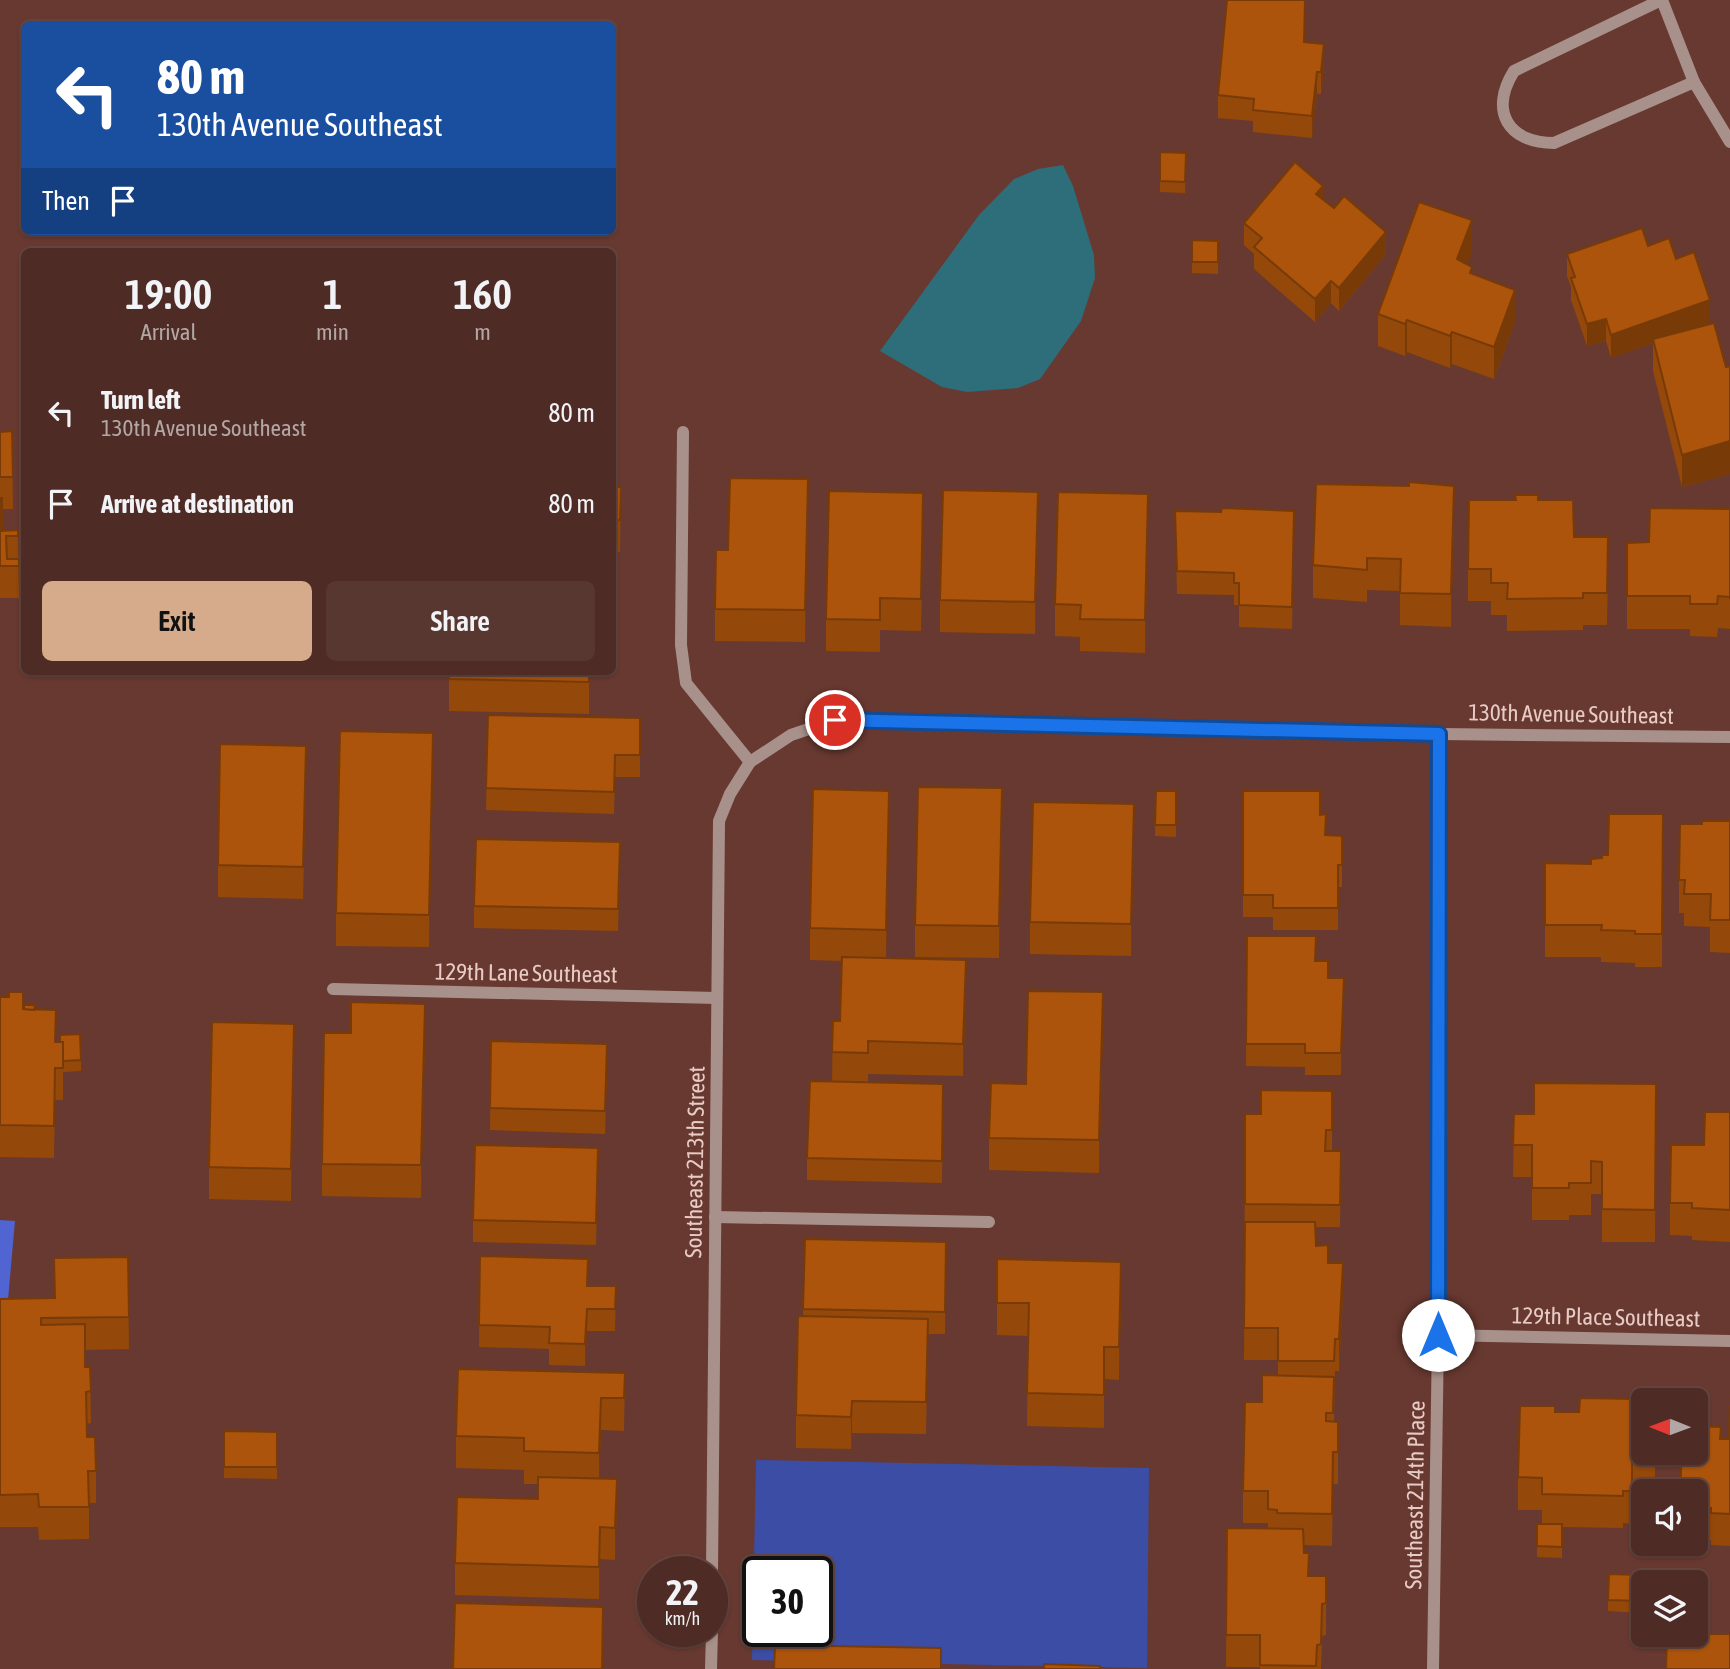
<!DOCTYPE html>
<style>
body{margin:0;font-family:"Asap Condensed",sans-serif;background:#583731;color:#f1f3f6;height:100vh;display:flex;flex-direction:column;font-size:26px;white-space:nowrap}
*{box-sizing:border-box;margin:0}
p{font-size:23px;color:#b3a7a6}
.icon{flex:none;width:38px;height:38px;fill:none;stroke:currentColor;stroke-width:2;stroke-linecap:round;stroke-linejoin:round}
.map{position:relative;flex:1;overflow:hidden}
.sheet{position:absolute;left:21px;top:248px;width:595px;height:427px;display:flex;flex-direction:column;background:#4e2b24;border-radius:10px;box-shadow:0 2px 5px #0004,0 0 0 2px #654741}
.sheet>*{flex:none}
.banner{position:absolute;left:21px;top:21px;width:595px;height:214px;border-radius:10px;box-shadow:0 2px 5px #0004,0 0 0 2px #654741;background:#1a4fa0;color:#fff;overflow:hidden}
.needle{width:46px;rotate:271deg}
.controls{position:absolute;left:1631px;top:1388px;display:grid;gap:14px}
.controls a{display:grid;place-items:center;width:77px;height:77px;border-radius:10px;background:#4e2b24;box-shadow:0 2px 5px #0004,0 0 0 2px #654741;font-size:35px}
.speed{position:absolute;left:637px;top:1556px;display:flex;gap:14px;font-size:35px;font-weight:700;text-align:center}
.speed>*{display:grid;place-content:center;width:91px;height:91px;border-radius:50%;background:#4e2b24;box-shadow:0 2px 5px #0004,0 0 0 2px #654741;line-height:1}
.speed small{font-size:18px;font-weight:400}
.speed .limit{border:4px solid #111;border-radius:10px;background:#fff;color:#111}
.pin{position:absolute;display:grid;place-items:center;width:60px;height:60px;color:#fff;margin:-30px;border:4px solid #fff;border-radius:50%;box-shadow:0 2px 7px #0007}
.me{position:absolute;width:77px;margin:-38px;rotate:0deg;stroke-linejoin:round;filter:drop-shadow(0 0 5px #0008)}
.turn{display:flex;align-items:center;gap:24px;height:147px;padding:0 21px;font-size:32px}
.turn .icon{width:91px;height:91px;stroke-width:2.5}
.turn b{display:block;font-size:49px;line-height:60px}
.then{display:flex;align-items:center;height:66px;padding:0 21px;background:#0003;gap:14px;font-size:26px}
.eta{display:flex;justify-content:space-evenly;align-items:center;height:119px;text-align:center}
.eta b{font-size:42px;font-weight:600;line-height:49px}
.button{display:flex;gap:14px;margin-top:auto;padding:14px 21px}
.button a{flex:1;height:80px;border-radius:10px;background:#d6ab8b;color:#111;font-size:28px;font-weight:600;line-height:80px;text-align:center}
.button a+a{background:#583731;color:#f1f3f6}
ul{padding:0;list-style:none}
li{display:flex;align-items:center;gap:21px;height:91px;padding:0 21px}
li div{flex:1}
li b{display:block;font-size:26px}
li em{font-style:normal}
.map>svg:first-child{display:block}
</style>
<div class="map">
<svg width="1730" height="1669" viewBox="0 0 1730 1669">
<rect width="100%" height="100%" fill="#683930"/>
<path fill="#3c4da5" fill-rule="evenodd" d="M756,1460L1149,1468L1147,1668L752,1660ZM758,1572H817V1631H758Z"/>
<path fill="#5064d2" d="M0,1220L15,1221L7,1311L0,1310Z"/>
<path fill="#2d6e7a" d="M1063,165L1073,186L1094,255L1095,278L1081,321L1040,379L1018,388L967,392L942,387L880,351L979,215L1014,179L1038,169Z"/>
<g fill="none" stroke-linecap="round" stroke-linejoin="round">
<g stroke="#a9918b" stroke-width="12">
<path d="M1661,0L1514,71C1489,111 1508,143 1554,143L1694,82"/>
<path d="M1662,0L1694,82L1730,142"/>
<path d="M683,432L681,645L686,683L750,762"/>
<path d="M333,989L717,998"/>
<path d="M715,1217L989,1222"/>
<path d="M1438,1335L1730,1341"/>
<path d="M712,1572L719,821L730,794L750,762L791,735L835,720L1439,734L1730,737"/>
<path d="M711,1669L712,1631"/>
<path d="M1433,1669L1438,1335L1439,734"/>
</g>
</g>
<g fill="#94480a">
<path d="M1304,42L1324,66L1321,94H1317L1312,138L1253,132V121L1218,118V95Z"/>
<path d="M1160,152L1186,153L1185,193L1160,192Z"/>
<path d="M1323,199L1386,254L1339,311L1331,303L1315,322L1254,269V254L1244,245V223Z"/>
<path d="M1218,241V274L1192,273V262Z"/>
<path d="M1648,246L1676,259L1710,322L1694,328L1726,367L1730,366V474L1682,487L1653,371V343L1611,358L1606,341L1587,346L1571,300V287L1567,276V254Z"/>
<path d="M1472,253L1467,264L1472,274L1515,322L1494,379L1452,364L1450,368L1407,352L1405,356L1378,346V314Z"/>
<path d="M12,431L13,509H2V531L18,536L19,598H0V432Z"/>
<path d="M612,487H621L620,552H612Z"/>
<path d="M1515,495L1538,500L1608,570L1607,625H1583V630L1507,631V615H1491V601H1468V569L1515,500Z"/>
<path d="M1730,509V631V629L1718,628L1717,637L1690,636V629H1627V543L1649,542Z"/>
<path d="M808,511L805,642L715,641V609L728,550Z"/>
<path d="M1175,511L1294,533L1292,629L1239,627V605H1234V595L1177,594Z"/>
<path d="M1454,519L1451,627L1400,625V591L1367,590V602L1313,598V565Z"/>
<path d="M1038,524L1035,634L940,632V600Z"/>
<path d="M923,526L921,631L880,630V652L826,651V619Z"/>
<path d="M1148,526L1145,653L1080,651V637L1055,636V604Z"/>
<path d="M449,672H589V714L449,711Z"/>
<path d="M488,715L640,718V777H615L614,814L486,810Z"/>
<path d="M433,765L429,947L336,946V913Z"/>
<path d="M306,778L303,899L218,897V865Z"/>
<path d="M1156,791H1176V837L1155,836Z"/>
<path d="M1243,791L1320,815L1326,835L1342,836V887H1338V930H1273V917H1243Z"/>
<path d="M1663,814L1662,967H1635V963L1601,962V957H1545V863L1591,864L1608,855Z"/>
<path d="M1002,820L999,958L915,957V925Z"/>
<path d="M1730,821V953L1710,952V927L1684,926V913H1679V880L1702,824Z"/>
<path d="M889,823L886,958L966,992L963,1076L868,1074V1083L943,1084L942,1183L807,1180V1158L832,1082L833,1021H840L842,961L810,960V928Z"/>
<path d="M1134,836L1131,956L1030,954V922Z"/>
<path d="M620,864L618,931L474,928V906Z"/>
<path d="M1247,936L1315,961L1344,1000L1341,1075H1305V1067L1246,1066Z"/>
<path d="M0,997L23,1009L35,1010L56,1042L81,1060V1071L63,1072V1100H55L54,1158L0,1157Z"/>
<path d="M1103,1025L1099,1173L989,1170V1138L1026,1084Z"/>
<path d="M425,1036L421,1198L322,1196V1164Z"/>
<path d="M491,1041L607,1066L605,1134L490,1130Z"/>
<path d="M294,1057L291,1201L209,1199V1167Z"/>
<path d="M1656,1084L1655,1242H1602V1194H1591V1215H1569V1220H1532V1177H1513L1514,1114H1534Z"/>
<path d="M1332,1091V1151H1341L1340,1227H1315L1316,1246L1328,1263L1343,1295L1339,1371H1335L1334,1422H1338V1484H1333L1332,1546L1304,1545V1553L1309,1576H1326V1635L1322,1636L1321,1669H1260V1667H1226L1227,1528L1268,1529V1523H1243V1491L1262,1402L1278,1376V1360H1244L1245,1114H1261Z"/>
<path d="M1730,1112V1242L1692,1240V1236L1670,1235V1203L1704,1145Z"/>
<path d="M598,1170L596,1245L473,1242V1220Z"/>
<path d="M805,1239L946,1242L945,1334H928L926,1434L852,1433L851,1449L796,1448V1415L803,1316Z"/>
<path d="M480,1256L588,1286H616L615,1331H587L585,1366L549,1365V1349L479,1347Z"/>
<path d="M128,1257L129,1349L85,1350V1367H90L91,1423L86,1424L87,1437L96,1471V1503H89V1539L39,1540L38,1527H0V1299L55,1298L54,1258Z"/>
<path d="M997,1259L1121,1294L1119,1380L1104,1379V1428L1027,1426L1028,1336L997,1335Z"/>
<path d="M625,1373L624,1431L601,1430L599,1478L617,1511L615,1560L600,1559L599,1599L455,1595V1563L538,1499V1484H524V1470L456,1468V1436Z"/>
<path d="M1634,1404L1655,1452V1490L1632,1489V1524L1623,1523V1528L1562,1527V1558L1537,1557V1546L1542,1524V1510H1518V1477L1555,1412H1579Z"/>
<path d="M1730,1405V1546L1711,1545V1540H1707V1529H1696V1491L1721,1439H1729Z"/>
<path d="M224,1431L277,1432V1479L224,1478Z"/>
<path d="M1640,1587L1639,1613L1608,1611V1600Z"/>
</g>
<g fill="#783b08">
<path d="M1324,44V66L1321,94V72Z"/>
<path d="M1317,72V94L1312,138V116Z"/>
<path d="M1323,186V208L1316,194Z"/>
<path d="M1472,220V253L1457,291V259Z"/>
<path d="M1386,232V254L1339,311V288Z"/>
<path d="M1331,281V303L1315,322V299Z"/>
<path d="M1515,290V322L1494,379V347Z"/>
<path d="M1710,300V322L1654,342L1653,339V343L1611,358V335Z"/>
<path d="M1606,319V341L1587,346V324Z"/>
<path d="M1407,320V352L1405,356V324Z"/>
<path d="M1452,332V364L1450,368V336Z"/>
<path d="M1730,441V474L1682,487V455Z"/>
<path d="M808,479V511L805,642V610Z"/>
<path d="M1454,486V519L1451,627V594Z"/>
<path d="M1038,492V524L1035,634V602Z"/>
<path d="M1148,494V526L1145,653V620Z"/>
<path d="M433,733V765L429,947V915Z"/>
<path d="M1002,788V820L999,958V926Z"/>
<path d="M889,791V823L886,962V930Z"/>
<path d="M1134,804V836L1131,956V924Z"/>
<path d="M966,960V992L963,1076V1044Z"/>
<path d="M1344,978V1000L1341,1075V1053Z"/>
<path d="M1103,992V1025L1099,1173V1140Z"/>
<path d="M425,1004V1036L421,1198V1165Z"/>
<path d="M294,1024V1057L291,1201V1169Z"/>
<path d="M1121,1262V1294L1119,1380V1347Z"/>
<path d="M1343,1263V1295L1339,1371V1339Z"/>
<path d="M587,1309V1331L585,1366V1344Z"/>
<path d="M601,1398V1430L599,1485V1453Z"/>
<path d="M852,1401V1433L851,1449V1417Z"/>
<path d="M617,1479V1511L615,1560V1528Z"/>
<path d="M600,1527V1559L599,1599V1567Z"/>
</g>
<g fill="#ac540c" stroke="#783b08" stroke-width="2">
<path d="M1227,0H1305L1304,42L1324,44L1321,72H1317L1312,116L1253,110L1254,99L1218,95Z"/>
<path d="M1160,152L1186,153L1185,182L1160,181Z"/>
<path d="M1295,162L1323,186L1316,194L1334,208L1344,196L1386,232L1339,288L1331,281L1315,299L1254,247L1262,238L1244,223Z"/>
<path d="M1419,202L1472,220L1457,259L1472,267L1470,273L1515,290L1494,347L1452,332L1450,336L1407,320L1405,324L1378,314Z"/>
<path d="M1642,228L1648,246L1669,238L1676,259L1694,252L1710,300L1611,335L1606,319L1587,324L1571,278L1575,277L1567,254Z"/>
<path d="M1192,240L1218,241V262H1192Z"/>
<path d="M1714,323L1726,367L1730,366V441L1682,455L1653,339Z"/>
<path d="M12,431L13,477H0V432Z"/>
<path d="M730,478L808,479L805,610L715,609L716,550H728Z"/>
<path d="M1409,482L1454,486L1451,594L1400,593L1401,559L1367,558V570L1313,565L1316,484L1409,486Z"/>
<path d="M612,487H621L620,520L612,519Z"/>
<path d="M943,490L1038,492L1035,602L940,600Z"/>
<path d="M829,491L923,493L921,599L880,598V620L826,619Z"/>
<path d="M1058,492L1148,494L1145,620L1080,619L1081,605L1055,604Z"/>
<path d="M1515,495H1538V500H1573L1574,537H1608L1607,593H1583V598L1507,599L1508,583H1491V569H1468L1469,500H1516Z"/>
<path d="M0,498H2V531L18,530V536H6L7,559H19V566H0Z"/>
<path d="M1222,508L1294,511L1292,607L1239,605V583H1234V573L1177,571L1175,511L1221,512Z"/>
<path d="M1650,508L1730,509V599V597L1718,596L1717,604H1690V596H1627V543L1649,542Z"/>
<path d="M449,672H589V682L449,679Z"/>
<path d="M488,715L640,718V755H615L614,792L486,788Z"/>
<path d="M340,731L433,733L429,915L336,913Z"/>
<path d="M220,744L306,746L303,867L218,865Z"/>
<path d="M918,787L1002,788L999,926L915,925Z"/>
<path d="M813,789L889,791L886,930L810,928Z"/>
<path d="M1156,791H1176V825H1155Z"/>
<path d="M1243,791H1320V815L1326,814L1325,835L1342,836V865H1338V908H1273V895H1243Z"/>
<path d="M1033,802L1134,804L1131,924L1030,922Z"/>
<path d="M1609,814H1663L1662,934H1635V931L1601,930L1602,925H1545V863L1591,864V859L1602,858V855H1608Z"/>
<path d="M1702,821H1730V920H1710L1711,894H1684L1685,880H1679L1680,824H1702Z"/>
<path d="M476,839L620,842L618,909L474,906Z"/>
<path d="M1247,936H1316L1315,961H1328V978H1344L1341,1053H1305V1044H1246Z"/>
<path d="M842,957L966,960L963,1044L868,1041V1053L832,1052L833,1021H840Z"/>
<path d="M1028,991L1103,992L1099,1140L989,1138L991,1083L1026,1084Z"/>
<path d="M9,992H23V1009L56,1010L55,1042H63V1068H55L54,1126L0,1125V997H9Z"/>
<path d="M351,1002L425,1004L421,1165L322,1164L324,1033H351Z"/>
<path d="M24,1005H35L34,1010L24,1009Z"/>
<path d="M212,1022L294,1024L291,1169L209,1167Z"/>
<path d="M80,1034L81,1060L63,1061V1042H60V1035Z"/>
<path d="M491,1041L607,1044L605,1111L490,1108Z"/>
<path d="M810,1081L943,1084L942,1161L807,1158Z"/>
<path d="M1534,1083L1656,1084L1655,1210L1602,1209V1162L1591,1161V1183H1569V1188H1532V1145H1513L1514,1114H1534Z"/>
<path d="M1261,1090L1332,1091V1130H1326L1325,1151H1341L1340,1205L1245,1204V1114H1261Z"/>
<path d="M1705,1112H1730V1210L1692,1208V1203H1670L1671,1145H1704Z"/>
<path d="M475,1145L598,1148L596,1223L473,1220Z"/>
<path d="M1245,1222H1315L1316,1246L1328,1245V1263H1343L1339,1339H1335L1334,1361H1278V1328H1244Z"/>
<path d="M805,1239L946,1242L945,1312L803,1309Z"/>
<path d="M480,1256L588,1259L587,1286H616L615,1309H587L585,1344L549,1343L550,1327L479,1325Z"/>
<path d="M128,1257L129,1317L41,1318V1325L85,1324V1367H90L91,1391L86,1392L87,1437H95L96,1471H88L89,1507H39L38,1494L0,1495V1299L55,1298L54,1258Z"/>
<path d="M997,1259L1121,1262L1119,1347H1104V1395L1027,1393L1029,1303H997Z"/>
<path d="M798,1316L928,1319L926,1402L852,1401L851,1417L796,1415Z"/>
<path d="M458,1369L625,1373L624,1398H601L599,1453L524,1451V1438L456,1436Z"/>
<path d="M1262,1375L1334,1377L1333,1413H1326V1421L1338,1422V1452H1333L1332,1514L1277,1513V1510L1268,1509V1491H1243L1245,1402H1262Z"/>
<path d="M1580,1398L1634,1399V1404H1643V1452H1655V1458L1632,1457V1491H1623V1496L1542,1494V1478L1518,1477L1520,1406H1555V1412H1579Z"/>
<path d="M1730,1405V1514L1711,1513V1508H1707V1497H1696V1491H1680L1682,1452H1696V1426L1721,1427L1720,1439H1729Z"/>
<path d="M224,1431L277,1432V1467H224Z"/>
<path d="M538,1477L617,1479L615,1528L600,1527L599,1567L455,1563L457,1497L538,1499Z"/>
<path d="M1537,1524H1562V1547L1537,1546Z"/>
<path d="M1227,1528L1303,1529L1304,1553H1309L1308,1576H1326V1603L1322,1604L1321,1644L1317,1645L1316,1666L1260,1665V1635H1226Z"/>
<path d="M1609,1574L1640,1575L1639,1601L1608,1600Z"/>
<path d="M455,1603L603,1607L602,1669H453Z"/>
<path d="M1667,1634H1730V1669H1666Z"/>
<path d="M775,1645L941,1648V1669H774Z"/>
<path d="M1044,1664L1100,1666V1669H1044Z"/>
</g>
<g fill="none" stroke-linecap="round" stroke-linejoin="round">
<defs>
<path id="route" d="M835,720L1439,734L1438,1335"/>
</defs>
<use href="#route" stroke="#114b97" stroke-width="18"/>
<use href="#route" stroke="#1a73e8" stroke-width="12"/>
</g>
<g text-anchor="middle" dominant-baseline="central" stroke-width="6" stroke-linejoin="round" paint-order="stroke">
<g font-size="23" fill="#e8cbc5" stroke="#683930">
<text transform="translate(1571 714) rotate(1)">130th Avenue Southeast</text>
<text transform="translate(526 973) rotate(1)">129th Lane Southeast</text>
<text transform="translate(695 1162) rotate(-89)">Southeast 213th Street</text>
<text transform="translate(1606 1317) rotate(1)">129th Place Southeast</text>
<text transform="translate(1415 1495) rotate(-89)">Southeast 214th Place</text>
</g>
</g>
</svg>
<div class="controls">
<a><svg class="needle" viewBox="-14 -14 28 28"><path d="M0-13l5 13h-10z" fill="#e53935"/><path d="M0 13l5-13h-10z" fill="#b3a7a6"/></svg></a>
<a><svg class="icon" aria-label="sound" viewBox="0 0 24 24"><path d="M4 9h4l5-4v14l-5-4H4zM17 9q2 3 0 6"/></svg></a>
<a><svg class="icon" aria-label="layers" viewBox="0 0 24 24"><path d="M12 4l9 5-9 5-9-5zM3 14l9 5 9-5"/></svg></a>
</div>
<div class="speed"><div>22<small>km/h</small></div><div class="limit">30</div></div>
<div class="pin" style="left:835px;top:720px;background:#d93025"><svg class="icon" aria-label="arrive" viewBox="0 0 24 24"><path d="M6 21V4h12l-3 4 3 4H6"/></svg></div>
<svg class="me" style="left:1438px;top:1335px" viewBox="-20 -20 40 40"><circle r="19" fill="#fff"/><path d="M0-13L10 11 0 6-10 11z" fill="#1a73e8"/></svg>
<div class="banner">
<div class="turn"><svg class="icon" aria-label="left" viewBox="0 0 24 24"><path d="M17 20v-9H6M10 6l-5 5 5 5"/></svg><div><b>80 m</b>130th Avenue Southeast</div></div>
<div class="then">Then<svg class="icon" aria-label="arrive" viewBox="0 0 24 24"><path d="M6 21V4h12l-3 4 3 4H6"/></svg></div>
</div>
<section class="sheet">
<div class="eta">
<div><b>19:00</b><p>Arrival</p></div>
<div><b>1</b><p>min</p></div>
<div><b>160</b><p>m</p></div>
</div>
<ul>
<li><svg class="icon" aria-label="left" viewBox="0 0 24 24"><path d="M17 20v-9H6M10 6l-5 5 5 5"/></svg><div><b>Turn left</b><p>130th Avenue Southeast</p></div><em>80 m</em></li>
<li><svg class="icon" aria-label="arrive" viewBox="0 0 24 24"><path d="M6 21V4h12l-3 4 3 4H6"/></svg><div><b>Arrive at destination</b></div><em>80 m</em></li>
</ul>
<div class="button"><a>Exit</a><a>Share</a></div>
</section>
</div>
